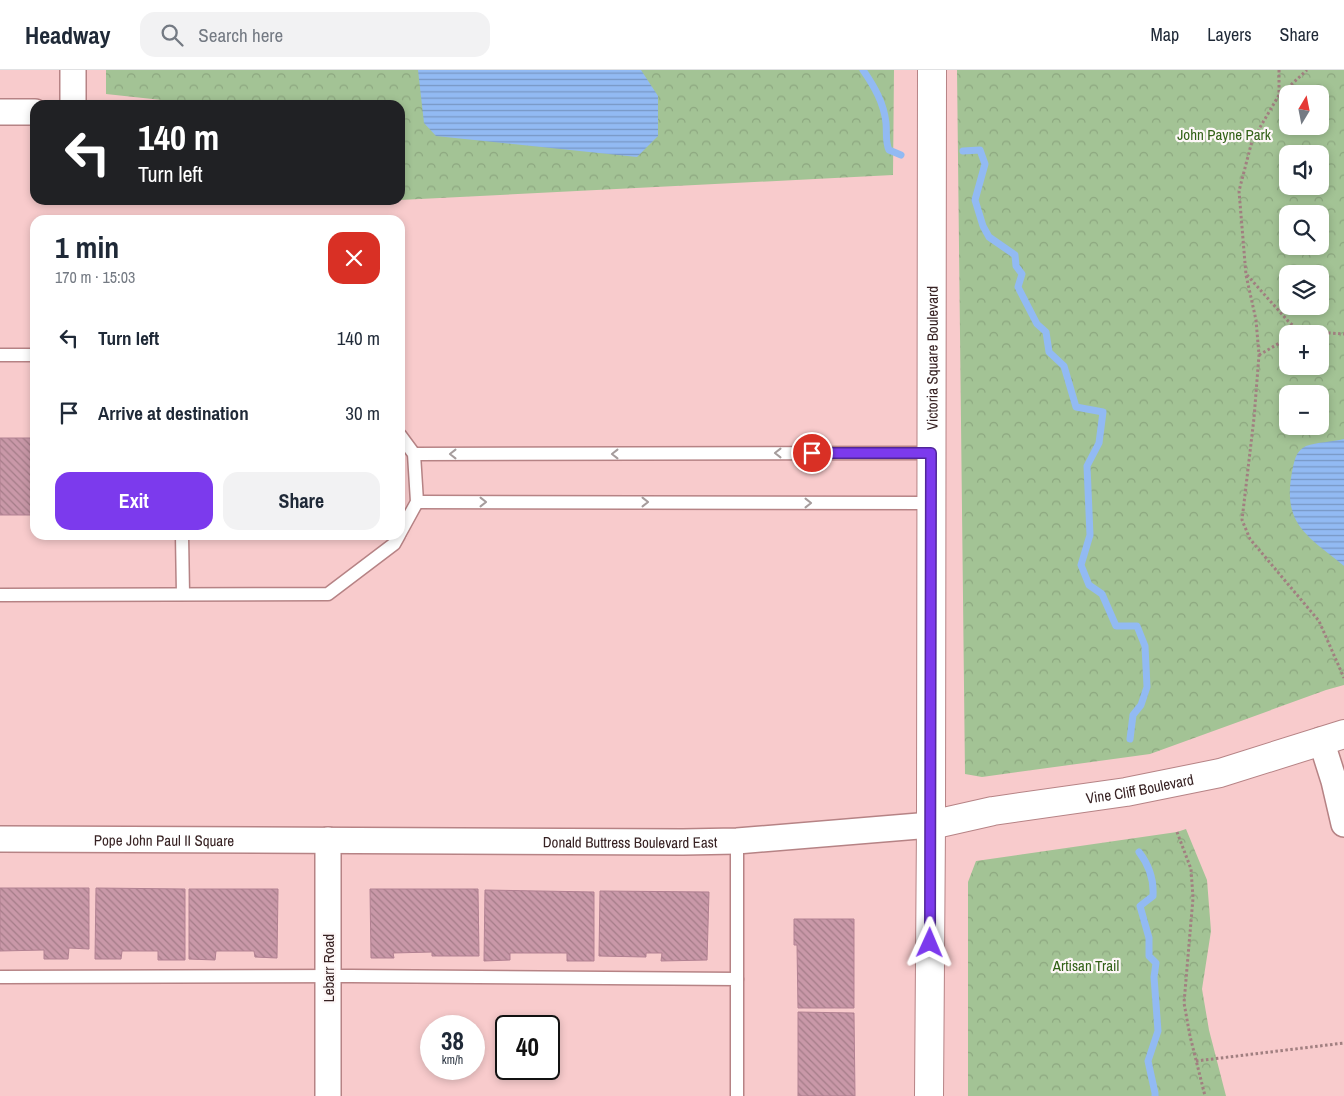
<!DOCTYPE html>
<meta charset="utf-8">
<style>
body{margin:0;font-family:"Archivo Narrow",sans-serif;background:#f2f2f3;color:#1f2937;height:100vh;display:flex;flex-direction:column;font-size:19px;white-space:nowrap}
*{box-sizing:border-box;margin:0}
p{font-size:16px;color:#747a83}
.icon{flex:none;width:28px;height:28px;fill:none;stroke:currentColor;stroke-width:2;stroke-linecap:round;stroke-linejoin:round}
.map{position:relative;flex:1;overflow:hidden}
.panel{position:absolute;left:30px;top:145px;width:375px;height:325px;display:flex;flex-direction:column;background:#fff;border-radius:15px;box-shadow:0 2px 8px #0003}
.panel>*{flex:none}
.top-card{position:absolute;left:30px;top:30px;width:375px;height:105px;border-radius:15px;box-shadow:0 2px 8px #0003;background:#202124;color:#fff;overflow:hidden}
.needle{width:32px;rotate:10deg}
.controls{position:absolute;left:1279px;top:15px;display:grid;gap:10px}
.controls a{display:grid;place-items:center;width:50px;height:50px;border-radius:10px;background:#fff;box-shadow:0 2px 8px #0003;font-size:25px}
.speed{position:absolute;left:420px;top:945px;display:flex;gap:10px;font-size:25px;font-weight:700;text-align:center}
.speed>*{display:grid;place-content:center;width:65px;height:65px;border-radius:50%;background:#fff;box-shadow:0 2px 8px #0003;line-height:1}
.speed small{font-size:12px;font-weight:400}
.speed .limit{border:2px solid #111;border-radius:8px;background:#fff;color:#111}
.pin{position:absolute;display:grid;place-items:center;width:42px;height:42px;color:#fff;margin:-21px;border:2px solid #fff;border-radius:50%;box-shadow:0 1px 5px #0007}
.me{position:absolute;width:55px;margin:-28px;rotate:1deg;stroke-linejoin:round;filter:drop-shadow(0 0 4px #0008)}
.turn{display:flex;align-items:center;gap:18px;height:105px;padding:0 25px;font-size:22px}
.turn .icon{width:65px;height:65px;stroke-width:2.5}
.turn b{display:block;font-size:35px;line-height:42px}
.round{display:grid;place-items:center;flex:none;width:52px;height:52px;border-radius:15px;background:#f2f2f3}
.summary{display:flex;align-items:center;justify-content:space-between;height:85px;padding:0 25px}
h1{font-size:30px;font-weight:700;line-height:38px}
.primary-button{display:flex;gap:10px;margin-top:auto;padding:10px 25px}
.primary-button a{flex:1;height:58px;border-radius:15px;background:#7c3aed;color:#fff;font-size:20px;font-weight:700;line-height:58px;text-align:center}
.primary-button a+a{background:#f2f2f3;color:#1f2937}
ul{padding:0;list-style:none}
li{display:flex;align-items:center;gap:15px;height:75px;padding:0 25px}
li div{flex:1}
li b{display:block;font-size:19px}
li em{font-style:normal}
header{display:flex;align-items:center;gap:30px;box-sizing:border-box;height:70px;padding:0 25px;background:#fff;border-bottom:1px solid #e0e1e3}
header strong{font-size:24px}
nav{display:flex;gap:28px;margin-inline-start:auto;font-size:18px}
.search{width:350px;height:45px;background:#f2f2f3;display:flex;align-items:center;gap:12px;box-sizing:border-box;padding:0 18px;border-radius:15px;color:#747a83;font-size:19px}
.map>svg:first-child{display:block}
</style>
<header>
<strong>Headway</strong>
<div class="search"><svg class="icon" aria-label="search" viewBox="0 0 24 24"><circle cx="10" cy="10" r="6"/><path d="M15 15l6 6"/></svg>Search here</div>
<nav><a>Map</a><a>Layers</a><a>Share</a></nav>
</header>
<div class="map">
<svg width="1344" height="1026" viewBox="0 0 1344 1026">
<defs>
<pattern id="park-crowns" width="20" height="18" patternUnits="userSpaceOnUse" patternTransform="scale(1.25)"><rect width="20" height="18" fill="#a3c395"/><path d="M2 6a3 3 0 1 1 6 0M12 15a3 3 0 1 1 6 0" fill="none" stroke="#8da780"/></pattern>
<pattern id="water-rules" width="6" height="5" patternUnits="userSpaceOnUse" patternTransform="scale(1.25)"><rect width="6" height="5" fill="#92baf3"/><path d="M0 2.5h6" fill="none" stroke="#7897c4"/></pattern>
<pattern id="building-back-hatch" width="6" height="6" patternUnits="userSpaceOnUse" patternTransform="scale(1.25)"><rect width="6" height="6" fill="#c998a8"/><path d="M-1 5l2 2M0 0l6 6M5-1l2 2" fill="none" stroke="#a47c88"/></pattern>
</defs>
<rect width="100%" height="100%" fill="#f8cbcc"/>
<g fill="url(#park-crowns)" fill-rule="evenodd">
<path d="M106,0H894L893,105L400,130V35H208L106,24Z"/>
<path d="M957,0H1344V615L1326,620L1150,684L982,707L965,704ZM1288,24H1320V56H1288ZM1288,84H1320V116H1288ZM1288,144H1320V176H1288ZM1288,204H1320V236H1288ZM1288,264H1320V296H1288ZM1288,324H1320V356H1288Z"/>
<path d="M304,130H396L306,135Z"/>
<path d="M1186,759L1207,810L1211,861L1202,919L1209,960L1226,1026H968V812L976,791L1177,762Z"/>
</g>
<g fill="url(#water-rules)">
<path d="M418,0H641L658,26V66L637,87L436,66L424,53Z"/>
<path d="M1344,369V496C1308,466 1282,455 1292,402C1294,393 1295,381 1306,376C1317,372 1332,372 1344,369Z"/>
</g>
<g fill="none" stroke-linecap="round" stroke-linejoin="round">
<g stroke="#92baf3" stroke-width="7">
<path d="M863,0C874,16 884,33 886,53C887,63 885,71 889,80L901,85"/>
<path d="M963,81L980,80L985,94L975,130L983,156L989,167L1015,185L1016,196L1022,204L1018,217L1037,254L1046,262L1049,282L1064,296L1076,337L1103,342L1099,373L1087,396L1090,465L1081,495L1089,515L1102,524L1116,556H1137L1145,576L1147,617L1141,635L1133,645L1130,669"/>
<path d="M1139,782C1149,795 1154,810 1153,826L1140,836L1149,868V886L1156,893L1154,907L1158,961L1148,991L1155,1023V1026"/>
</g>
</g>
<g fill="url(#building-back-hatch)" stroke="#b28192">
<rect x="0" y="368" width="35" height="77"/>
<path d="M0,818H89V879L69,878L68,889H44V880L0,881Z"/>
<path d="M96,818L185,819V890H158V881H122L121,889H95Z"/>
<path d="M189,819H278L277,888L255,887L254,881H216L215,890L189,889Z"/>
<path d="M370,819H478L479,886H432V882L393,883L394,888H371Z"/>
<path d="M485,820L594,822V891H567V883H510V890L484,891Z"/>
<path d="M600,821L709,822L707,890L661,891L662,883H646V887L599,886Z"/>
<path d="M794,849H854V938H798L797,875H794Z"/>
<path d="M798,942L854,943L855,1026H798Z"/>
</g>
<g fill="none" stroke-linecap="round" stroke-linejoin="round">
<defs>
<g id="lane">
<path d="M0,285H35"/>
<path d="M400,365L414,384L417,432L400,463"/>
<path d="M414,384L931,383"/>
<path d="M417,432L931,433"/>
<path d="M182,465L183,524"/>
<path d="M0,525L328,524L394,474L399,465"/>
<path d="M737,771V909"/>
<path d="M0,907L351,906L737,909V1026"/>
</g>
<g id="street">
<path d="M73,0V35"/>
<path d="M0,42H35"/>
<path d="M1321,670L1334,711L1344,754"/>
<path id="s1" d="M0,769L683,772L737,771L931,755"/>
<path d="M328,1026V770"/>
</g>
<g id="secondary">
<path id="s2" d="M931,755L993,741L1126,722L1220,703L1344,664"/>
<path id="s3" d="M929,1026L931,755L932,0"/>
</g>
</defs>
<use href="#lane" stroke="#b68385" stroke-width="15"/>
<use href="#street" stroke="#b68385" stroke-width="28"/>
<use href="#secondary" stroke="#b68385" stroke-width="30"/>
<g stroke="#a17f80" stroke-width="3" stroke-dasharray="2.5 2.5" stroke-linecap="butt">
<path d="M1279,0V25L1252,71L1239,121L1246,205L1256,250L1259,285L1254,348L1242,450L1250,469L1319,551L1344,608"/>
<path d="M1280,25L1307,0"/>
<path d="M1247,205L1288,251L1299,261"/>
<path d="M1294,264L1299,261L1344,264"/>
<path d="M1259,285L1288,268"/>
<path d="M1177,762L1191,799L1193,828L1184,933L1190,966L1205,1026"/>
<path d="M1196,991L1344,973"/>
</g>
<use href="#lane" stroke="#fff" stroke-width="12"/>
<use href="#street" stroke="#fff" stroke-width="25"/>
<use href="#secondary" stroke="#fff" stroke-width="28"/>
</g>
<defs><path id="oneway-chevron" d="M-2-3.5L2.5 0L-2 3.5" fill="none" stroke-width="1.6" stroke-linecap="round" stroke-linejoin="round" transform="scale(1.25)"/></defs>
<g stroke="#a59c9c">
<use href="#oneway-chevron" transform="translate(778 383) rotate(180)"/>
<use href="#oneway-chevron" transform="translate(453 384) rotate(180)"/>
<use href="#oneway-chevron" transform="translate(615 384) rotate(180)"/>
<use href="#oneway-chevron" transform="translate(483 432)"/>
<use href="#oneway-chevron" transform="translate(645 432)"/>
<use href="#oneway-chevron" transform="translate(808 433)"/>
</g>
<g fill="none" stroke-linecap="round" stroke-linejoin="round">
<defs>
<path id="route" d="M812,383H931L930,873"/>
</defs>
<use href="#route" stroke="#51269a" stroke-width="12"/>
<use href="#route" stroke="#7c3aed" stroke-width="9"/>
</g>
<g text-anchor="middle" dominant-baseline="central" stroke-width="4.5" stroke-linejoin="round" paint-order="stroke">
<g font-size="15" fill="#326117" stroke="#fdf7f7">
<text x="1224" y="64">John Payne Park</text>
<text x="1086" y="895">Artisan Trail</text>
</g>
<g font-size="15" fill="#372223" stroke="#fdf7f7">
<text stroke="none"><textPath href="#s3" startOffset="738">Victoria Square Boulevard</textPath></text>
<text stroke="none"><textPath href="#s2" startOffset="212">Vine Cliff Boulevard</textPath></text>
<text stroke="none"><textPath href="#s1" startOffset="164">Pope John Paul II Square</textPath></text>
<text stroke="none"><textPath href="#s1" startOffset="630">Donald Buttress Boulevard East</textPath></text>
<text transform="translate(328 898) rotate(-90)">Lebarr Road</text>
</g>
</g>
</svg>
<div class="controls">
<a><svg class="needle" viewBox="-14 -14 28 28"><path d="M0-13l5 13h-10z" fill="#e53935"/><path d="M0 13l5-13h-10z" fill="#747a83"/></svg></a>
<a><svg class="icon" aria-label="sound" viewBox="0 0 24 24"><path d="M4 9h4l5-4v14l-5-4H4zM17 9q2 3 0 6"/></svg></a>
<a><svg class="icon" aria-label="search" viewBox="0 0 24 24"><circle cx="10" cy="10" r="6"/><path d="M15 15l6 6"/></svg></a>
<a><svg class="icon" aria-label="layers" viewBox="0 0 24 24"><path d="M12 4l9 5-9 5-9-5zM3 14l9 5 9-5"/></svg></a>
<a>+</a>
<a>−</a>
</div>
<div class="speed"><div>38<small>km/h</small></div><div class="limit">40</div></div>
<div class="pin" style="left:812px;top:383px;background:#d93025"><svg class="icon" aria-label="arrive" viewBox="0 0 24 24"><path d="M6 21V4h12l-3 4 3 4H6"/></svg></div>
<svg class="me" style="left:930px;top:873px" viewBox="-20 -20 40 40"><path d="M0-17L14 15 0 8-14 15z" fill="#7c3aed" stroke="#fff" stroke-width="4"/></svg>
<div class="top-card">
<div class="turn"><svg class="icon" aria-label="left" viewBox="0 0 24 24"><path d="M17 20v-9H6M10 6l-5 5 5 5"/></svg><div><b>140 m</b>Turn left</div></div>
</div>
<section class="panel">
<div class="summary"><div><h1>1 min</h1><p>170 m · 15:03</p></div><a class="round" style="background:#d93025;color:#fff"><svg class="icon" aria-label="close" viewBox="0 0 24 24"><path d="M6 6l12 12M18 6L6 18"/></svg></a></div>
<ul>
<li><svg class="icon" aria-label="left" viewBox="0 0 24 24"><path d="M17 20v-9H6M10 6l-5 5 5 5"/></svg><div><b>Turn left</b></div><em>140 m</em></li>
<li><svg class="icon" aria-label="arrive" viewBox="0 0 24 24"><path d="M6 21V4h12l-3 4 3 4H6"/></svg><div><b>Arrive at destination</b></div><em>30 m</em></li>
</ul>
<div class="primary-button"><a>Exit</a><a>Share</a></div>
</section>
</div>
